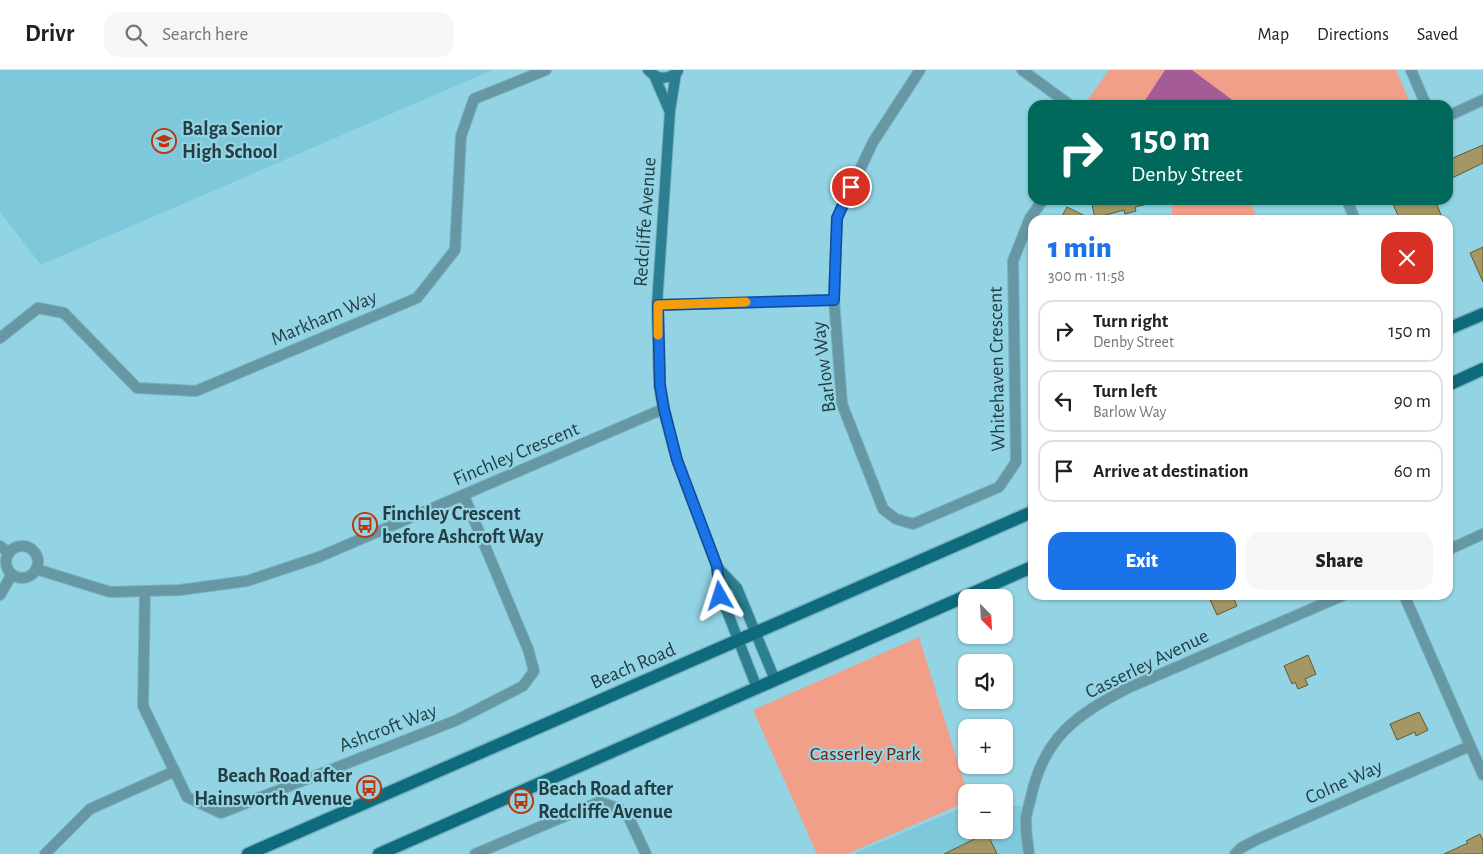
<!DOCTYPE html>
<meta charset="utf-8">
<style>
body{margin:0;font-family:"Alegreya Sans",sans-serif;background:#f6f6f6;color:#202124;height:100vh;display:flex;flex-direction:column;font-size:19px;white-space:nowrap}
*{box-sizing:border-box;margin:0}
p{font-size:16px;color:#757577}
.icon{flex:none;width:28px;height:28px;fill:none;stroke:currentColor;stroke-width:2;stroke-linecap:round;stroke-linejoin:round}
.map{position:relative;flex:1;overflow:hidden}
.side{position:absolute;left:1028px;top:145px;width:425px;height:385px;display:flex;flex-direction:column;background:#fff;border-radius:15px;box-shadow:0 1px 4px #0004}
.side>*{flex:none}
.hud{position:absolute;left:1028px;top:30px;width:425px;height:105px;border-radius:15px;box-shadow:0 1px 4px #0004;background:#00695c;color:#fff;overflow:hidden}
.needle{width:32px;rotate:156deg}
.tools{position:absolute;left:958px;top:519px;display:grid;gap:10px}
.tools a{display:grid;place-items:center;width:55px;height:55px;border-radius:10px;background:#fff;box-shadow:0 1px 4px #0004;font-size:25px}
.pin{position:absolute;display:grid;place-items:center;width:42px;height:42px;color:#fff;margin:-21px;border:2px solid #fff;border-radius:50%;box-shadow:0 1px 5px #0007}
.me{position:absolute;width:55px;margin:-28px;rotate:354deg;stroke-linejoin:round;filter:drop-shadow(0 0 4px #0008)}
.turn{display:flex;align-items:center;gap:18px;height:105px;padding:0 20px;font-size:22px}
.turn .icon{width:65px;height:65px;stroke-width:2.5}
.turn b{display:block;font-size:35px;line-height:42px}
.round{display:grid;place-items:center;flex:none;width:52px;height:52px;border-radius:15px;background:#f6f6f6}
.summary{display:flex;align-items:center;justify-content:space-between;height:85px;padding:0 20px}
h1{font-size:30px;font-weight:800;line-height:38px;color:#1a73e8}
.button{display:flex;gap:10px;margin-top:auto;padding:10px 20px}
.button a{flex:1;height:58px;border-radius:15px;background:#1a73e8;color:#fff;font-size:20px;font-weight:800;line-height:58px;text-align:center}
.button a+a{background:#f6f6f6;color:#202124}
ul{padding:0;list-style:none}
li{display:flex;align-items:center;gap:15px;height:62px;margin:0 10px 8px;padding:0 10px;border:2px solid #e0e0e0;border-radius:15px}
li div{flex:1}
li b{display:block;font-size:19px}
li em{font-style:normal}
header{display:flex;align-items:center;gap:30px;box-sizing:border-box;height:70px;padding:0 25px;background:#fff;border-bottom:1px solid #e0e0e0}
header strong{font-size:24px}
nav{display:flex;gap:28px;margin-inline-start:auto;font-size:18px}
.search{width:350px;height:45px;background:#f6f6f6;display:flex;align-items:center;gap:12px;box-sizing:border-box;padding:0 18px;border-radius:15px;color:#757577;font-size:19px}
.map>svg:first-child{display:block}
</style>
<header>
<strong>Drivr</strong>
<div class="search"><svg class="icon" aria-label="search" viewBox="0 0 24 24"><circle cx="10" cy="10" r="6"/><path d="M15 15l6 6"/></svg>Search here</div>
<nav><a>Map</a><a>Directions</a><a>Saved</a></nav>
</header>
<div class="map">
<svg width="1483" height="784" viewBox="0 0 1483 784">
<rect width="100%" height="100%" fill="#93d4e4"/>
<g fill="#7ec8db">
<path d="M0,0H493L41,195L0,142Z"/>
<path d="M1004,735L1021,736L1020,752L1023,784H853L966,736V760H1004Z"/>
</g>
<g fill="#f29f89">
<path d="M1109,0H1165L1142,35H1087L1086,32Z"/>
<path d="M1192,0H1396L1411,35H1239Z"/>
<path d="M1172,130H1249L1258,150H1172Z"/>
<path d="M919,567L967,722L966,732L847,784H817L753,640Z"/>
</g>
<path fill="#a55b95" d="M1165,0H1192L1239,35H1142Z"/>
<g fill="#a49765" stroke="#665a29">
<path d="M1483,75V93L1448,110V90Z"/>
<path d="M1091,130H1148V134L1135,137L1136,141L1125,144L1124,140L1095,148Z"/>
<path d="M1391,130H1435L1443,150H1400Z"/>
<path d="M1067,137L1093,150H1060Z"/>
<path d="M1483,177V212L1470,183Z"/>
<path d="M1208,525H1232L1237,536L1217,545Z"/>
<path d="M1308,585L1316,604L1305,609L1308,615L1298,619L1295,612L1292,614L1284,596Z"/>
<path d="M1419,642L1428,660L1416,666L1415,662L1397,670L1390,654Z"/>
<path d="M987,763L997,784H944Z"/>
<path d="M1480,764L1483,770V784H1444L1468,773L1466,771Z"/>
</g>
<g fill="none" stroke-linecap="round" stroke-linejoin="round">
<defs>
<g id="street">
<path d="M920,0L873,72L837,148L834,230L842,334L883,439L896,449L913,454L999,417L1016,392L1013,191L1030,148L1043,130"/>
<path d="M1022,0L1070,35"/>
<path d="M1411,0L1426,35"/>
<path d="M1448,46L1483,30"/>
<path d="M1347,130L1355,150"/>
<path d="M657,235L834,230"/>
<path d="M0,268L38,238L64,243L137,318L196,321L417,228L455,180L461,66L474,29L546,0"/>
<path d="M0,476L9,483"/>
<circle cx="22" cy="492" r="16"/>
<path d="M1448,480L1483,464"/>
<path d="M36,499L110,522L180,520L247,511L319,487L663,339"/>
<path d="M145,521L143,636L187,727L221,743L457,650L523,616L534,601L528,579L464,426"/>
<path d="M0,525L12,504"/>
<path d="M1404,525L1483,705"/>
<path d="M45,784L90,739L175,701"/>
<path d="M475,784L599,732L618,738L628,746L646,784"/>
<path d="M1029,784C1028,774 1026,764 1026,754C1025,745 1029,736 1031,727C1044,667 1076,645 1128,618L1344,525"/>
<path d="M1235,784L1241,778L1258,769L1470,676"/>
</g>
<g id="secondary">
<path d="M648,0C657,10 669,10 678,1"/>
<path d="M676,3L670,41L657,235L659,315L663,339L677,390L717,497L721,526L757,618"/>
<path d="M654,5L669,40"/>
<path d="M717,497L737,518L775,610"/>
</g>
<g id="primary">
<path d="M1448,259L1483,244"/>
<path d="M1448,315L1483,299"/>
<path d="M248,784L1032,442"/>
<path d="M379,784L1032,497"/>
</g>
</defs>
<use href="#street" stroke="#78b0be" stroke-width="12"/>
<use href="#secondary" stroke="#78b0be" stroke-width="12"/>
<use href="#primary" stroke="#78b0be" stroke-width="15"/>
<use href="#street" stroke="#6897a4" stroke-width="10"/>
<use href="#secondary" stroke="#2c7f91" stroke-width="10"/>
<use href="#primary" stroke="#0e6b7d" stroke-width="12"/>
</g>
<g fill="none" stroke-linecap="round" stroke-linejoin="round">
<defs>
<path id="route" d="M720,526L717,496L677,390L664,339L660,315L658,235L834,230L837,148L851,117"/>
</defs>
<use href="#route" stroke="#114b97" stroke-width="12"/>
<use href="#route" stroke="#1a73e8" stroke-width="9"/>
<path stroke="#f59e0b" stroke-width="9" d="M658,265V235L746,232"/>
</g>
<defs>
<symbol id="school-ring" viewBox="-11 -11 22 22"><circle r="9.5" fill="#93d4e4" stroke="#be3508" stroke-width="1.5"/><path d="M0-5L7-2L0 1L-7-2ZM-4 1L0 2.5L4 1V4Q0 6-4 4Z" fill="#be3508"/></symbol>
<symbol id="bus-ring" viewBox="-11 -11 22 22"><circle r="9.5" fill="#93d4e4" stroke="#be3508" stroke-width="1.5"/><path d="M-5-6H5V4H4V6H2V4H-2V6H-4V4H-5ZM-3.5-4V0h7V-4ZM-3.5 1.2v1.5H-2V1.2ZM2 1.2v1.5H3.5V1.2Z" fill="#be3508"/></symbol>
</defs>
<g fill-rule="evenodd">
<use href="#school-ring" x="150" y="57" width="28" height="28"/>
<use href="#bus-ring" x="351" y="441" width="28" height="28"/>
<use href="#bus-ring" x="355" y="704" width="28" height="28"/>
<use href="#bus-ring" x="507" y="717" width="28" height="28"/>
</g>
<g text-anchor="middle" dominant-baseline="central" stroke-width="4.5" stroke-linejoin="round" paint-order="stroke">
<g font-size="20" font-weight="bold" fill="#233e44" stroke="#93d4e4" text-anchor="start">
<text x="182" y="59">Balga Senior<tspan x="182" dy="23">High School</tspan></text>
<text x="382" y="444">Finchley Crescent<tspan x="382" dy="23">before Ashcroft Way</tspan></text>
<text x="352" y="706" text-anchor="end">Beach Road after<tspan x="352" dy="23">Hainsworth Avenue</tspan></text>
<text x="538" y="719">Beach Road after<tspan x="538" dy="23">Redcliffe Avenue</tspan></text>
</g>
<g font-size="20" fill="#233e44" stroke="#93d4e4">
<text transform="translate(645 152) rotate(-86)">Redcliffe Avenue</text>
<text transform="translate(324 248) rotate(-23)">Markham Way</text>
<text transform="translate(824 297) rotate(-97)">Barlow Way</text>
<text transform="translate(997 299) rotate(-91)">Whitehaven Crescent</text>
<text transform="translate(516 384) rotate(-23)">Finchley Crescent</text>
<text transform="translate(1147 594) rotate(-26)">Casserley Avenue</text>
<text transform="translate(633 596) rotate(-23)">Beach Road</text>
<text transform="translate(388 658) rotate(-21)">Ashcroft Way</text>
<text transform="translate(1344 712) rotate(-24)">Colne Way</text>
</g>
<g font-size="20" fill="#75220b" stroke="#93d4e4">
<text x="865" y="684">Casserley Park</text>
</g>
</g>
</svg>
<div class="tools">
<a><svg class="needle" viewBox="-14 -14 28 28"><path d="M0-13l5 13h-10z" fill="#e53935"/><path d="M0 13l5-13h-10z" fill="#757577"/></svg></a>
<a><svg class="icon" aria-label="sound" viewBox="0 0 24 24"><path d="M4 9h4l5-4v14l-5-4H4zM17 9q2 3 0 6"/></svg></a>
<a>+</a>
<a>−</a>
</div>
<div class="pin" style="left:851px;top:117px;background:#d93025"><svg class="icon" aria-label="arrive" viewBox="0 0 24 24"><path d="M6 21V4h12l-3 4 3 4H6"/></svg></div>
<svg class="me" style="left:720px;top:526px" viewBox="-20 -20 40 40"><path d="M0-17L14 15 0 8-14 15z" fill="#1a73e8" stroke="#fff" stroke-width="4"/></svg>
<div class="hud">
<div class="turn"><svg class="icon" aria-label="right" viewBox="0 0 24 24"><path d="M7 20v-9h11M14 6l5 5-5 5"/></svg><div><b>150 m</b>Denby Street</div></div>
</div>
<section class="side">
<div class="summary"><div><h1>1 min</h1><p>300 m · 11:58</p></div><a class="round" style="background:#d93025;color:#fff"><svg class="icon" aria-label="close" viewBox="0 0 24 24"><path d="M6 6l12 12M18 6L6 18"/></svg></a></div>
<ul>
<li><svg class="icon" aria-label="right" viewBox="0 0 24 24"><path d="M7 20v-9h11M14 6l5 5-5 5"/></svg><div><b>Turn right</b><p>Denby Street</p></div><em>150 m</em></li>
<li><svg class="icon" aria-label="left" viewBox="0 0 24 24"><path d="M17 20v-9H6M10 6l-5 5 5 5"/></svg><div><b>Turn left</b><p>Barlow Way</p></div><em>90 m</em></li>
<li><svg class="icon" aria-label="arrive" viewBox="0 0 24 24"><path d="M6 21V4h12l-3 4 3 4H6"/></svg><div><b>Arrive at destination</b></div><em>60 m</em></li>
</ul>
<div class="button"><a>Exit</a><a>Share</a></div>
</section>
</div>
